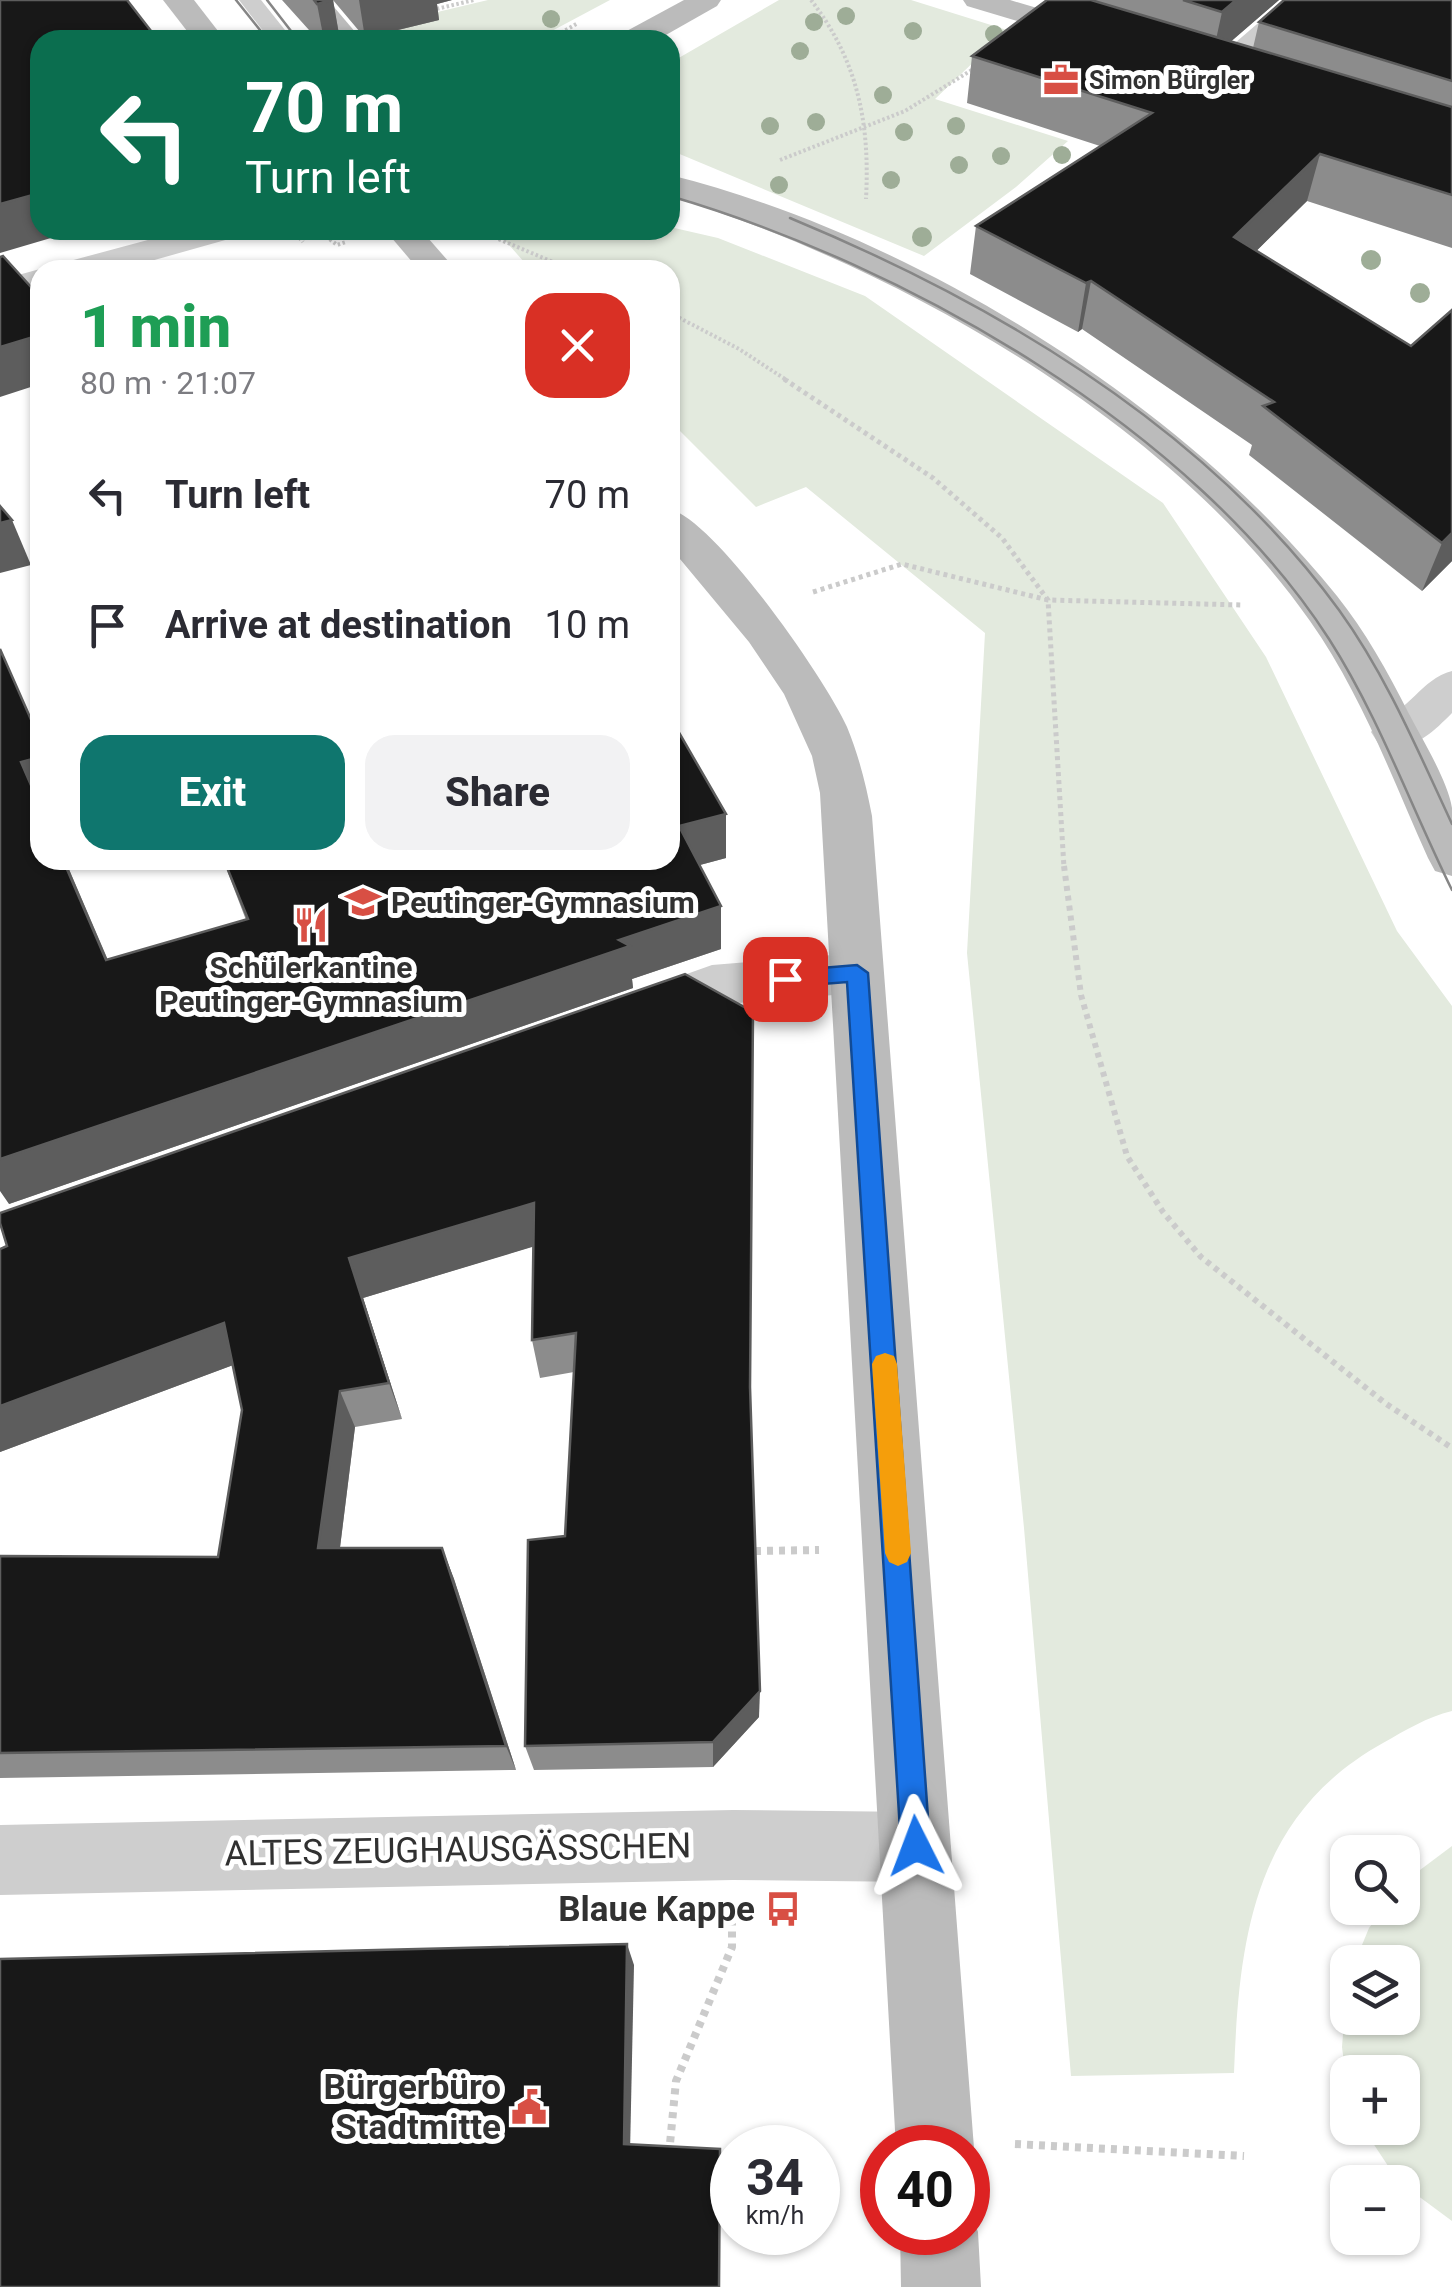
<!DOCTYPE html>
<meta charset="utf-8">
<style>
body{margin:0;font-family:Roboto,sans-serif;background:#f2f2f3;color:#2b2b33;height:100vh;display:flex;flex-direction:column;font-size:38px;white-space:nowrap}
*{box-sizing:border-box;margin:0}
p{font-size:32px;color:#7c7c81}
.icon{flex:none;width:55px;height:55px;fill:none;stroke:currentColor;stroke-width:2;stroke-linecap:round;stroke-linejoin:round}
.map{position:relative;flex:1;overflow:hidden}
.details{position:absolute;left:30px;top:260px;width:650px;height:610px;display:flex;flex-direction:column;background:#fff;border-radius:30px;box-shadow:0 2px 8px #0004}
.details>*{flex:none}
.top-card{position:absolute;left:30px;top:30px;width:650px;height:210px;border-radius:30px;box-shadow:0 2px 8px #0004;background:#0b6e4f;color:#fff;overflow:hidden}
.tools{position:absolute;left:1330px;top:1835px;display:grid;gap:20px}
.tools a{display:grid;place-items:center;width:90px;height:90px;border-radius:20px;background:#fff;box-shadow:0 2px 8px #0004;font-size:50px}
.speed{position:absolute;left:710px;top:2125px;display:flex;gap:20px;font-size:50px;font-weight:700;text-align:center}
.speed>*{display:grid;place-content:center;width:130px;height:130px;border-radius:50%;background:#fff;box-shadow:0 2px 8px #0004;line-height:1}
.speed small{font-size:25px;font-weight:400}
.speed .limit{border:15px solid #d22;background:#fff;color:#111}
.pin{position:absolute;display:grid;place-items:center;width:85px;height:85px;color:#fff;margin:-42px;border-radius:20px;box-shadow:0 5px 15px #0006}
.me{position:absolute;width:110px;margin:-55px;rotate:357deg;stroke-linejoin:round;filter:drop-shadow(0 0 8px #0008)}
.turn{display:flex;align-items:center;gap:35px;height:210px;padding:0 50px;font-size:45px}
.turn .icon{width:130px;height:130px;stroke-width:2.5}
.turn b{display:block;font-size:70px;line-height:85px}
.round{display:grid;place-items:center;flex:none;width:105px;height:105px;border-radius:30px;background:#f2f2f3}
.overview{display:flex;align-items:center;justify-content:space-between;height:170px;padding:0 50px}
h1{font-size:60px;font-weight:800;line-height:75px;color:#1e9e55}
.primary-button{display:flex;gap:20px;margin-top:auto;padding:20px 50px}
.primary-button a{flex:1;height:115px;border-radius:30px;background:#0f766e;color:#fff;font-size:40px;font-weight:800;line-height:115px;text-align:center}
.primary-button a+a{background:#f2f2f3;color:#2b2b33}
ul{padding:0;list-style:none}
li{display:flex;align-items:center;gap:30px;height:130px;padding:0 50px}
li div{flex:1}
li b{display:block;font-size:38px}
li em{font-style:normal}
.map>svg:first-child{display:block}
</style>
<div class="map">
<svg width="1452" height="2287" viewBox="0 0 1452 2287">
<rect width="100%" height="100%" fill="#fff"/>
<g fill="#e3eade">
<path d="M488,0H610L535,40H407L387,24Z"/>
<path d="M779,0H911L1007,30L935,99L1068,141L1016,187L924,256L670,150V63Z"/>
<path d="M670,227L718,238L865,296L1163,503L1266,657L1397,931L1452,1006V1711C1427,1717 1406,1730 1383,1743C1254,1815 1239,1937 1234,2073L1071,2076L1024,1528L967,953L985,633L806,487L756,507L670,421V270H531L496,230Z"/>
<path d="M1452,1846V2221L1398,2181L1363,2128H1402V2072H1348L1347,2087L1342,2047L1347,1983L1348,2018H1402V1962H1355L1369,1928L1384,1908H1402L1404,1882Z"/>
</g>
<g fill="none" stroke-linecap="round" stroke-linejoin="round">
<g stroke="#cbcbcb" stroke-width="4" stroke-dasharray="2.5 2.5" stroke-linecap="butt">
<path d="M811,0C858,61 870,123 866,199"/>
<path d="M432,10L474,0"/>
<path d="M548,40L578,23"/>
<path d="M780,160L905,111L975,68"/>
<path d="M293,230L303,242"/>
<path d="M318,230L337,245L346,242"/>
<path d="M487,230L496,238L572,270"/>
<path d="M670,313L739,349L788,381"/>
</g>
<g stroke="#cbcbcb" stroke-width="5" stroke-dasharray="4 4" stroke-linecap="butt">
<path d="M784,379L933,478L1002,538L1048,600L1064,868"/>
<path d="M813,592L902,564L1048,600L1242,605"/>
</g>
<path stroke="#cbcbcb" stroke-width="6" stroke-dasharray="5 5" stroke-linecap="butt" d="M1064,866L1081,995L1127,1156L1163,1212L1201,1257L1385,1403L1452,1448"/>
<g stroke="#cbcbcb" stroke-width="8" stroke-dasharray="6 6" stroke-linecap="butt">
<path d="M755,1551L819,1550"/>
<path d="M1015,2144L1244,2156"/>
<path d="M669,2154L676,2081L732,1947V1923"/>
</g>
<path fill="#cecece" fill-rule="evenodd" d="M239,0H261L293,40H270Z"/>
<g fill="#cecece" fill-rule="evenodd">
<path d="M1285,0H1318L1230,80H1208L1203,73L1208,66Z"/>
<path d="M185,230H241L236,237L119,270H61L66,262Z"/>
<path d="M40,269L43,270H40V291L0,302V280Z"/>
<path d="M1452,671V713C1429,736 1412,753 1378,743L1371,732L1378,721C1409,712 1421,679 1452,671Z"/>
<path d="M857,953L875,959L883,973L875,987L857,993L715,1005L640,1031L622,1025L614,1011L622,997L712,965Z"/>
<path d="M733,1810L916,1812L941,1822L951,1847L941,1872L916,1882L733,1880L0,1895V1825Z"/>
</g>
<g fill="#bbb" fill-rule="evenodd">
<path d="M163,0H194L225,40H194Z"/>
<path d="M297,0H328L362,40H331Z"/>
<path d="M684,0H721L717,6L657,40H619L623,33Z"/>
<path d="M963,0H1010L1111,30L1115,37L1111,44L1100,46L967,6Z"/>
<path d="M670,175C911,235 1182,402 1337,596C1365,631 1388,672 1408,712C1421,737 1448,781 1452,808C1452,830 1452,854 1452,876L1435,871L1428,858C1392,778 1361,693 1310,621C1169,420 900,268 670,196Z"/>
<path d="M385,230H421L456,270H419Z"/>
<path d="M670,509C716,521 826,680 847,727C859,756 866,785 872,816L974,2148L968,2163V2148H896L820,793L812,756L784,694L749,642L670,547Z"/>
<path d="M968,2206L978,2232L981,2287H901L900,2232H968Z"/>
</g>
<g stroke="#868686" stroke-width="2.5">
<path d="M236,0L268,40"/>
<path d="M267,0L298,40"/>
<path d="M670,196C906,265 1193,428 1329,639C1379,717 1411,807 1452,890"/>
<path d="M790,218C995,303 1205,427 1339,610C1386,675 1418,751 1452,824"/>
</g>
</g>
<g fill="#9ead97">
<circle cx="846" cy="16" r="9"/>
<circle cx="551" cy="19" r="9"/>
<circle cx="814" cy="22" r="9"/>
<circle cx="913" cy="31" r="9"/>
<circle cx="994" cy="34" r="9"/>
<circle cx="800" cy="51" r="9"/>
<circle cx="883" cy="95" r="9"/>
<circle cx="816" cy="122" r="9"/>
<circle cx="770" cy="126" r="9"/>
<circle cx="956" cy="126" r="9"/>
<circle cx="904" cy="132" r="9"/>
<circle cx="1062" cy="155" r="9"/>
<circle cx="1001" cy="156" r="9"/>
<circle cx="959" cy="165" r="9"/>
<circle cx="891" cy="180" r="9"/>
<circle cx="779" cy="185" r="9"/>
<circle cx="922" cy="237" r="10"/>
<circle cx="1371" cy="260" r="10"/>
<circle cx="1420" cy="293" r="10"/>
</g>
<g fill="#8c8c8c">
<path d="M282,0H452L437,4L439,20L365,38L333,0L340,40H318Z"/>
<path d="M1047,0H1279L1231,41L1253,48L1259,22L1452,0V248L1307,201L1256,251L1411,346L1452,561L1422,591L1249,455L1252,445L1082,329L1078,332L970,274L976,226L1100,146L967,103L972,56Z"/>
<path d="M726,858L700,865L721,949L632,979L633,988L9,1204L40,860H65L108,960L246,920L223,860H670Z"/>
<path d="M685,974L750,1387L759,1717L713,1767L534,1770L525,1746L565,1536L574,1372L540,1378L532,1340L534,1246L363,1298L402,1419L355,1427L340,1548H442L454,1579L516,1770L0,1778V1556L218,1557L242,1410L233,1365L0,1452V1249Z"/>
</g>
<g fill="#5d5d5d">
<path d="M333,0L340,40H324L317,4Z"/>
<path d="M359,0H452L437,4L439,20L365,38Z"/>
<path d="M1236,0H1279L1212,58L1222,12Z"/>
<path d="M1320,154L1307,201L1222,285L1234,237Z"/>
<path d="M40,193V230H78L0,253V204Z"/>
<path d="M1091,281L1082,329L1078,332L1086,283Z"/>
<path d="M40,335V384L0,397V347Z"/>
<path d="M12,520L31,565L0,573V523Z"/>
<path d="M1452,533V561L1422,591L1442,543Z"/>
<path d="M40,757V806L21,762Z"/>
<path d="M726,814V858L681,870L679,826Z"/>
<path d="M63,860H65L126,1003L106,960Z"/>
<path d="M721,906V949L632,979L633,988L9,1204L0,1191V1159L619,940Z"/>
<path d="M534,1203L542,1244L363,1298L402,1419L389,1383L349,1258Z"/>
<path d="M224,1323L244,1361L0,1452V1406Z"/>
<path d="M340,1391L355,1427L336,1579L318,1548Z"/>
<path d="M442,1548L454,1579L516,1770L506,1746Z"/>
<path d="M760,1691L759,1717L713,1767V1742Z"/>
<path d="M627,1944L634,1965L630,2153L624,2144Z"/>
</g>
<g fill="#181818" stroke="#5d5d5d" stroke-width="2.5">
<path d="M0,0H127L158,40H40V193L0,204Z"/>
<path d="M314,0H333L317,4Z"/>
<path d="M1047,0H1091L1452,107V195L1320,154L1234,237L1411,346L1452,310V533L1442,543L1263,406L1274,402L1091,281L1086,283L976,226L1152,113L972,56Z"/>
<path d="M1183,0H1236L1222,12Z"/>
<path d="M1284,0H1452V81L1259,22Z"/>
<path d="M3,256L40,297V335L0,347V257Z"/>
<path d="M0,506L12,520L0,523Z"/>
<path d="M0,649L40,740V757L21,762L40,806V860H63L106,960L248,919L224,860H670V717L726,814L679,826L721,906L619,940L630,946L0,1159Z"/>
<path d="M685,974L753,1012L750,1387L760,1691L713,1742L525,1746L528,1540L565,1536L576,1333L532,1340L534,1203L349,1258L389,1383L340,1391L318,1548H442L506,1746L0,1753V1556L218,1557L242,1410L224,1323L0,1406V1249L7,1246L0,1223V1213Z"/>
<path d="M627,1944L624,2144L720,2149L719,2287H0V1959Z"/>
</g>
<path fill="#1a73e8" stroke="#114b97" stroke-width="2.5" d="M857,965L868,973L930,1846L926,1857L916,1861L905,1857L901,1846L847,982L785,987L774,979L785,971Z"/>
<path fill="#f59e0b" d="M885,1353L894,1356L897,1364L911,1553L907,1562L898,1566L889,1562L885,1553L872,1364L876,1356Z"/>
<defs>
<symbol id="office-bare" viewBox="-9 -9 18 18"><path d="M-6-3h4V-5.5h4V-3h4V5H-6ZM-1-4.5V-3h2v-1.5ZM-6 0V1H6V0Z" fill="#d84f44" stroke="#fff" stroke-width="2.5" paint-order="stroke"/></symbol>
<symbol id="school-bare" viewBox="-9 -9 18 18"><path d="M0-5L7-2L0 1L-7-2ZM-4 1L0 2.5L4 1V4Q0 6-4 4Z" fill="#d84f44" stroke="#fff" stroke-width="2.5" paint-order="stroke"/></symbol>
<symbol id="restaurant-bare" viewBox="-9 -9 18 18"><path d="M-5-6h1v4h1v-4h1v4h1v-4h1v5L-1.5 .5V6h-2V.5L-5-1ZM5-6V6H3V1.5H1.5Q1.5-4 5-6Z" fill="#d84f44" stroke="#fff" stroke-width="2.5" paint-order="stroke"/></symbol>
<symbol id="bus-bare" viewBox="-9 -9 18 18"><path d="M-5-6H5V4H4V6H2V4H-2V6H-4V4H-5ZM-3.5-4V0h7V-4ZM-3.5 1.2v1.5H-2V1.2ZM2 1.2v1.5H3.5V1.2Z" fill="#d84f44" stroke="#fff" stroke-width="2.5" paint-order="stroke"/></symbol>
<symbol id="civic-bare" viewBox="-9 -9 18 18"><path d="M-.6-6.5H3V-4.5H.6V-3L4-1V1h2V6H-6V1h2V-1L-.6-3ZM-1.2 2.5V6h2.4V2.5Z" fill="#d84f44" stroke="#fff" stroke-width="2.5" paint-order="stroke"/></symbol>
</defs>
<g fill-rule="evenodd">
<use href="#office-bare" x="1036" y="55" width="50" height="50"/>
<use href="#school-bare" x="338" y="877" width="50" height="50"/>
<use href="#restaurant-bare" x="286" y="900" width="50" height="50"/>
<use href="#bus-bare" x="758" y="1884" width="50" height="50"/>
<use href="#civic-bare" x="504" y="2082" width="50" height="50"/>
</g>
<g text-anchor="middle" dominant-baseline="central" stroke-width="10" stroke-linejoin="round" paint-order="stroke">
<g font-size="25" font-weight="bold" fill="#313131" stroke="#fff" text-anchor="start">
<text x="1089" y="80">Simon Bürgler</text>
</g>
<g font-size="30" font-weight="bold" fill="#313131" stroke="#fff" text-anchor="start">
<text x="391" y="902">Peutinger-Gymnasium</text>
<text x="311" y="967" text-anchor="middle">Schülerkantine<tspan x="311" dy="34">Peutinger-Gymnasium</tspan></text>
</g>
<g font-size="35" fill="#313131" stroke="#fff">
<text transform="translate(458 1850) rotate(-1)">ALTES ZEUGHAUSGÄSSCHEN</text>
</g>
<g font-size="35" font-weight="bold" fill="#313131" stroke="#fff" text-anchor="end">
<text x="755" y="1909">Blaue Kappe</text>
<text x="501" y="2087">Bürgerbüro<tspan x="501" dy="40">Stadtmitte</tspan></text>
</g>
</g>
</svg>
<div class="tools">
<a><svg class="icon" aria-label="search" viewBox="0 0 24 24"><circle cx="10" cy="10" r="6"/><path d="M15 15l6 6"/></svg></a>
<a><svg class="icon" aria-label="layers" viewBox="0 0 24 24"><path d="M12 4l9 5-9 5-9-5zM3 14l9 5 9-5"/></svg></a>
<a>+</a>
<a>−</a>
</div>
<div class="speed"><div>34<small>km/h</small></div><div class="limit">40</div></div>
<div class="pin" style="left:785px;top:979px;background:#d93025"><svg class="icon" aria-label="arrive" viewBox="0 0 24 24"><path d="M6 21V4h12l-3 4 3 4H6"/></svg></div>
<svg class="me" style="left:916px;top:1846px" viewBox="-20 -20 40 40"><path d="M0-17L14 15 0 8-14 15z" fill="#1a73e8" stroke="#fff" stroke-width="4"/></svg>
<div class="top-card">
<div class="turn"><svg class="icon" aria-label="left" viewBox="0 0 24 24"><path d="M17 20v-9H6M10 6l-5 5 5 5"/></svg><div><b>70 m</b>Turn left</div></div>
</div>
<section class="details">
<div class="overview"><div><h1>1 min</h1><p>80 m · 21:07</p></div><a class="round" style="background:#d93025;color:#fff"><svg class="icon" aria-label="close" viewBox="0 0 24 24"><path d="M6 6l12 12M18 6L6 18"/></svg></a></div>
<ul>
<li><svg class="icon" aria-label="left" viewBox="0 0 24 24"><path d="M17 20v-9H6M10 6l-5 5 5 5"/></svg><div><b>Turn left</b></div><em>70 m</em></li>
<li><svg class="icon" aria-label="arrive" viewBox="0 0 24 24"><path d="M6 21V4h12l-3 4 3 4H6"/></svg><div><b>Arrive at destination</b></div><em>10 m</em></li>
</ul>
<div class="primary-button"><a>Exit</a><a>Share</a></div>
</section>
</div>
